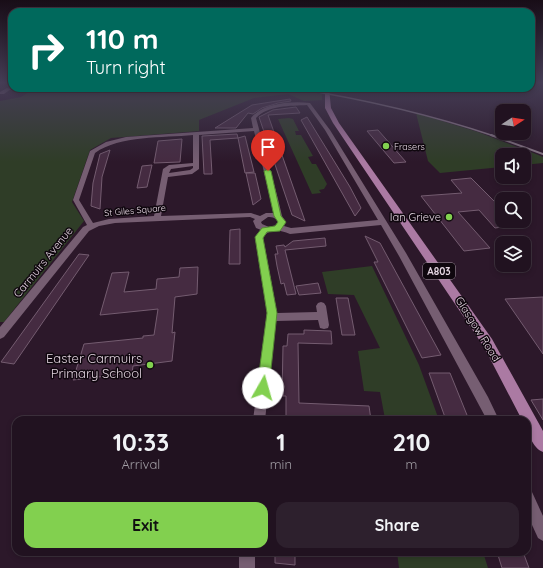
<!DOCTYPE html>
<style>
body{margin:0;font-family:Quicksand,sans-serif;background:#2d202d;color:#f1f3f6;height:100vh;display:flex;flex-direction:column;font-size:15px;white-space:nowrap}
*{box-sizing:border-box;margin:0}
p{font-size:13px;color:#a29ea5}
.icon{flex:none;width:22px;height:22px;fill:none;stroke:currentColor;stroke-width:2;stroke-linecap:round;stroke-linejoin:round}
.map{position:relative;flex:1;overflow:hidden}
.drawer{position:absolute;left:12px;top:416px;width:519px;height:140px;display:flex;flex-direction:column;background:#211220;border-radius:12px;box-shadow:0 2px 6px #0003,0 0 0 1px #3e323e}
.drawer>*{flex:none}
.top-card{position:absolute;left:8px;top:8px;width:527px;height:84px;border-radius:12px;box-shadow:0 2px 6px #0003,0 0 0 1px #3e323e;background:#00695c;color:#fff;overflow:hidden}
.needle{width:26px;rotate:78deg}
.fabs{position:absolute;left:495px;top:104px;display:grid;gap:8px}
.fabs a{display:grid;place-items:center;width:36px;height:36px;border-radius:8px;background:#211220;box-shadow:0 2px 6px #0003,0 0 0 1px #3e323e;font-size:20px}
.pin{position:absolute;display:grid;place-items:center;width:34px;height:34px;color:#fff;margin:-41px -17px;border-radius:50% 50% 50% 0;rotate:-45deg;box-shadow:0 0 4px #0007}
.pin .icon{rotate:45deg}
.me{position:absolute;width:44px;margin:-22px;rotate:7deg;stroke-linejoin:round;filter:drop-shadow(0 0 3px #0008)}
.turn{display:flex;align-items:center;gap:14px;height:84px;padding:0 12px;font-size:18px}
.turn .icon{width:52px;height:52px;stroke-width:2.5}
.turn b{display:block;font-size:28px;line-height:34px}
.eta{display:flex;justify-content:space-evenly;align-items:center;height:68px;text-align:center}
.eta b{font-size:24px;font-weight:700;line-height:28px}
.cta{display:flex;gap:8px;margin-top:auto;padding:8px 12px}
.cta a{flex:1;height:46px;border-radius:12px;background:#82d04f;color:#111;font-size:16px;font-weight:700;line-height:46px;text-align:center}
.cta a+a{background:#2d202d;color:#f1f3f6}
.map>svg:first-child{display:block}
</style>
<div class="map">
<svg width="543" height="568" viewBox="0 0 543 568">
<rect width="100%" height="100%" fill="#2c182a"/>
<g fill="#2f3d27">
<path d="M36,88H284L322,94V100L304,101L288,94L254,98L199,120V131L111,138L90,150L72,202L84,221L4,322H0V101L21,97Z"/>
<path d="M416,113L478,132L536,154L543,157V163L524,165V155H502V167L440,173L428,161Z"/>
<path d="M289,118L293,119L299,131H295L296,135H301L313,156L308,157L312,164H316L327,184L324,189L319,190L321,193L312,194L278,119Z"/>
<path d="M372,266L419,365L439,420L385,419L380,392L364,391L358,351L380,348L354,295L328,294L322,272Z"/>
<path d="M397,552H483L488,568H399Z"/>
</g>
<g fill="#452b41" stroke="#745c70">
<path d="M290,99L291,101L278,103L262,108L253,114L248,113L236,128H215L252,105Z"/>
<path d="M296,107L300,113L268,115L305,221L292,215L259,117L273,110Z"/>
<path d="M307,117L350,187L361,208L355,216L301,120Z"/>
<path d="M378,130L406,162L394,163L367,131Z"/>
<path d="M237,134L238,138L245,136L254,172L245,173L238,138L210,140L212,174H204L202,136Z"/>
<path d="M182,139L180,162L154,163L158,141Z"/>
<path d="M110,150L102,177L100,209L91,206L93,183L100,154Z"/>
<path d="M152,165L147,187L137,188L142,166Z"/>
<path d="M246,173H255L261,199L253,205Z"/>
<path d="M471,178L502,209V227L495,228L479,210L458,212L490,248L464,251L421,196L462,193L451,180Z"/>
<path d="M240,229V264H229L230,230Z"/>
<path d="M365,236L380,243L441,355L422,358L374,262H378Z"/>
<path d="M325,238L326,246L285,250L296,294L287,295L284,283L281,284L277,266L275,254H278L276,246L284,245L285,247L293,241Z"/>
<path d="M79,254L89,255L14,364L1,362Z"/>
<path d="M198,267L197,294L175,297L172,333L175,332L172,361L133,366L132,373L73,380L84,344L143,338V336L154,335L158,309L100,315L112,273L129,272L124,292L156,289L157,279L179,277L180,268Z"/>
<path d="M318,283L321,293L299,295L296,286Z"/>
<path d="M543,297V354L505,299Z"/>
<path d="M336,298H348L355,335H342Z"/>
<path d="M304,330L331,331L332,344L298,343L299,403L369,406L371,420H302L301,417L286,416V396H282L283,346H287L288,334H304Z"/>
<path d="M429,373H450L469,420H446Z"/>
<path d="M543,399V420L531,400Z"/>
<path d="M275,552H295V565L275,563Z"/>
<path d="M497,552H523L529,568H502Z"/>
</g>
<g fill="none" stroke-linecap="round" stroke-linejoin="round">
<g fill="#765e72" fill-rule="evenodd">
<path d="M7,88L11,89L4,94H0V92Z"/>
<path d="M310,103L330,130L406,253L488,397L499,420H487L399,256L381,225L290,234C279,230 271,228 263,237L277,313L317,312L316,306L318,303L321,302L324,303L326,306L329,325L328,328L324,329L320,328L318,320L276,321L265,420H253L267,313L255,237L261,230L256,228L253,221L255,219L250,217L115,223L99,226L89,231L4,337L0,339V327L83,227L87,225L73,200L90,151L106,142L126,137L253,128L251,118C263,103 291,101 310,103ZM307,105L325,130L378,220L291,228L284,226L286,222L282,216L278,199L256,118C268,105 290,106 307,105ZM254,131L274,213H266L260,216L251,213L161,216L168,177L192,174L199,169V135ZM193,135V163L169,165L163,169L154,216L109,219L93,223L79,200L95,153C120,135 163,138 193,135ZM193,166V168L190,170L169,173L171,169ZM268,217C273,217 276,218 278,222L277,225L269,227L262,224L261,222Z"/>
<path d="M527,490L532,492L543,516V541L538,538L527,514Z"/>
<rect x="239" y="552" width="16" height="16"/>
</g>
<path fill="#ab7aa3" fill-rule="evenodd" d="M325,88H329L331,108L339,123L492,339L543,431V452C532,448 527,431 527,420H522L484,347L333,123L325,108Z"/>
<path stroke="#877685" stroke-width="1.5" d="M294,88C362,99 429,114 494,136"/>
<path stroke="#877685" stroke-width="2" d="M491,135L543,154"/>
</g>
<linearGradient id="sky" x2="0" y2="1"><stop stop-color="#180d17"/><stop offset="0.51" stop-color="#453d55"/><stop offset="1" stop-color="#453d55" stop-opacity="0"/></linearGradient>
<rect width="543" height="162" fill="url(#sky)"/>
<path fill="#82d04f" stroke="#548733" d="M268,169L271,171L281,216L286,222L280,231L267,232L263,238L277,313L269,388L267,392L263,393L259,392L257,388L267,313L255,237L262,228L275,226L278,222L274,216L264,171Z"/>
<g fill="#82d04f" stroke="#0f070e" stroke-width="1.5">
<circle cx="386" cy="146" r="4"/>
<circle cx="449" cy="217" r="4"/>
<circle cx="150" cy="365" r="4"/>
</g>
<g text-anchor="middle" dominant-baseline="central" stroke-width="3" stroke-linejoin="round" paint-order="stroke">
<g font-size="9" fill="#e4d5e1" stroke="#0f070e" text-anchor="start">
<text x="394" y="146">Frasers</text>
</g>
<g font-size="9" fill="#e4d5e1" stroke="#0f070e">
<text transform="translate(135 210) rotate(-5)">St Giles Square</text>
</g>
<rect fill="#0f070e" stroke="#a497a2" stroke-width="1" x="423" y="263" width="32" height="16" rx="3"/>
<g font-size="10" font-weight="bold" fill="#e4d5e1">
<text x="439" y="271">A803</text>
</g>
<g font-size="11" fill="#e4d5e1" stroke="#0f070e" text-anchor="end">
<text x="441" y="217">Ian Grieve</text>
</g>
<g font-size="11" fill="#e4d5e1" stroke="#0f070e">
<text transform="translate(43 262) rotate(-51)">Carmuirs Avenue</text>
<text transform="translate(478 329) rotate(58)">Glasgow Road</text>
</g>
<g font-size="13" fill="#e4d5e1" stroke="#0f070e" text-anchor="end">
<text x="142" y="358">Easter Carmuirs<tspan x="142" dy="15">Primary School</tspan></text>
</g>
</g>
</svg>
<div class="fabs">
<a><svg class="needle" viewBox="-14 -14 28 28"><path d="M0-13l5 13h-10z" fill="#e53935"/><path d="M0 13l5-13h-10z" fill="#a29ea5"/></svg></a>
<a><svg class="icon" aria-label="sound" viewBox="0 0 24 24"><path d="M4 9h4l5-4v14l-5-4H4zM17 9q2 3 0 6"/></svg></a>
<a><svg class="icon" aria-label="search" viewBox="0 0 24 24"><circle cx="10" cy="10" r="6"/><path d="M15 15l6 6"/></svg></a>
<a><svg class="icon" aria-label="layers" viewBox="0 0 24 24"><path d="M12 4l9 5-9 5-9-5zM3 14l9 5 9-5"/></svg></a>
</div>
<div class="pin" style="left:268px;top:171px;background:#d93025"><svg class="icon" aria-label="arrive" viewBox="0 0 24 24"><path d="M6 21V4h12l-3 4 3 4H6"/></svg></div>
<svg class="me" style="left:263px;top:388px" viewBox="-20 -20 40 40"><circle r="19" fill="#fff"/><path d="M0-13L10 11 0 6-10 11z" fill="#82d04f"/></svg>
<div class="top-card">
<div class="turn"><svg class="icon" aria-label="right" viewBox="0 0 24 24"><path d="M7 20v-9h11M14 6l5 5-5 5"/></svg><div><b>110 m</b>Turn right</div></div>
</div>
<section class="drawer">
<div class="eta">
<div><b>10:33</b><p>Arrival</p></div>
<div><b>1</b><p>min</p></div>
<div><b>210</b><p>m</p></div>
</div>
<div class="cta"><a>Exit</a><a>Share</a></div>
</section>
</div>
